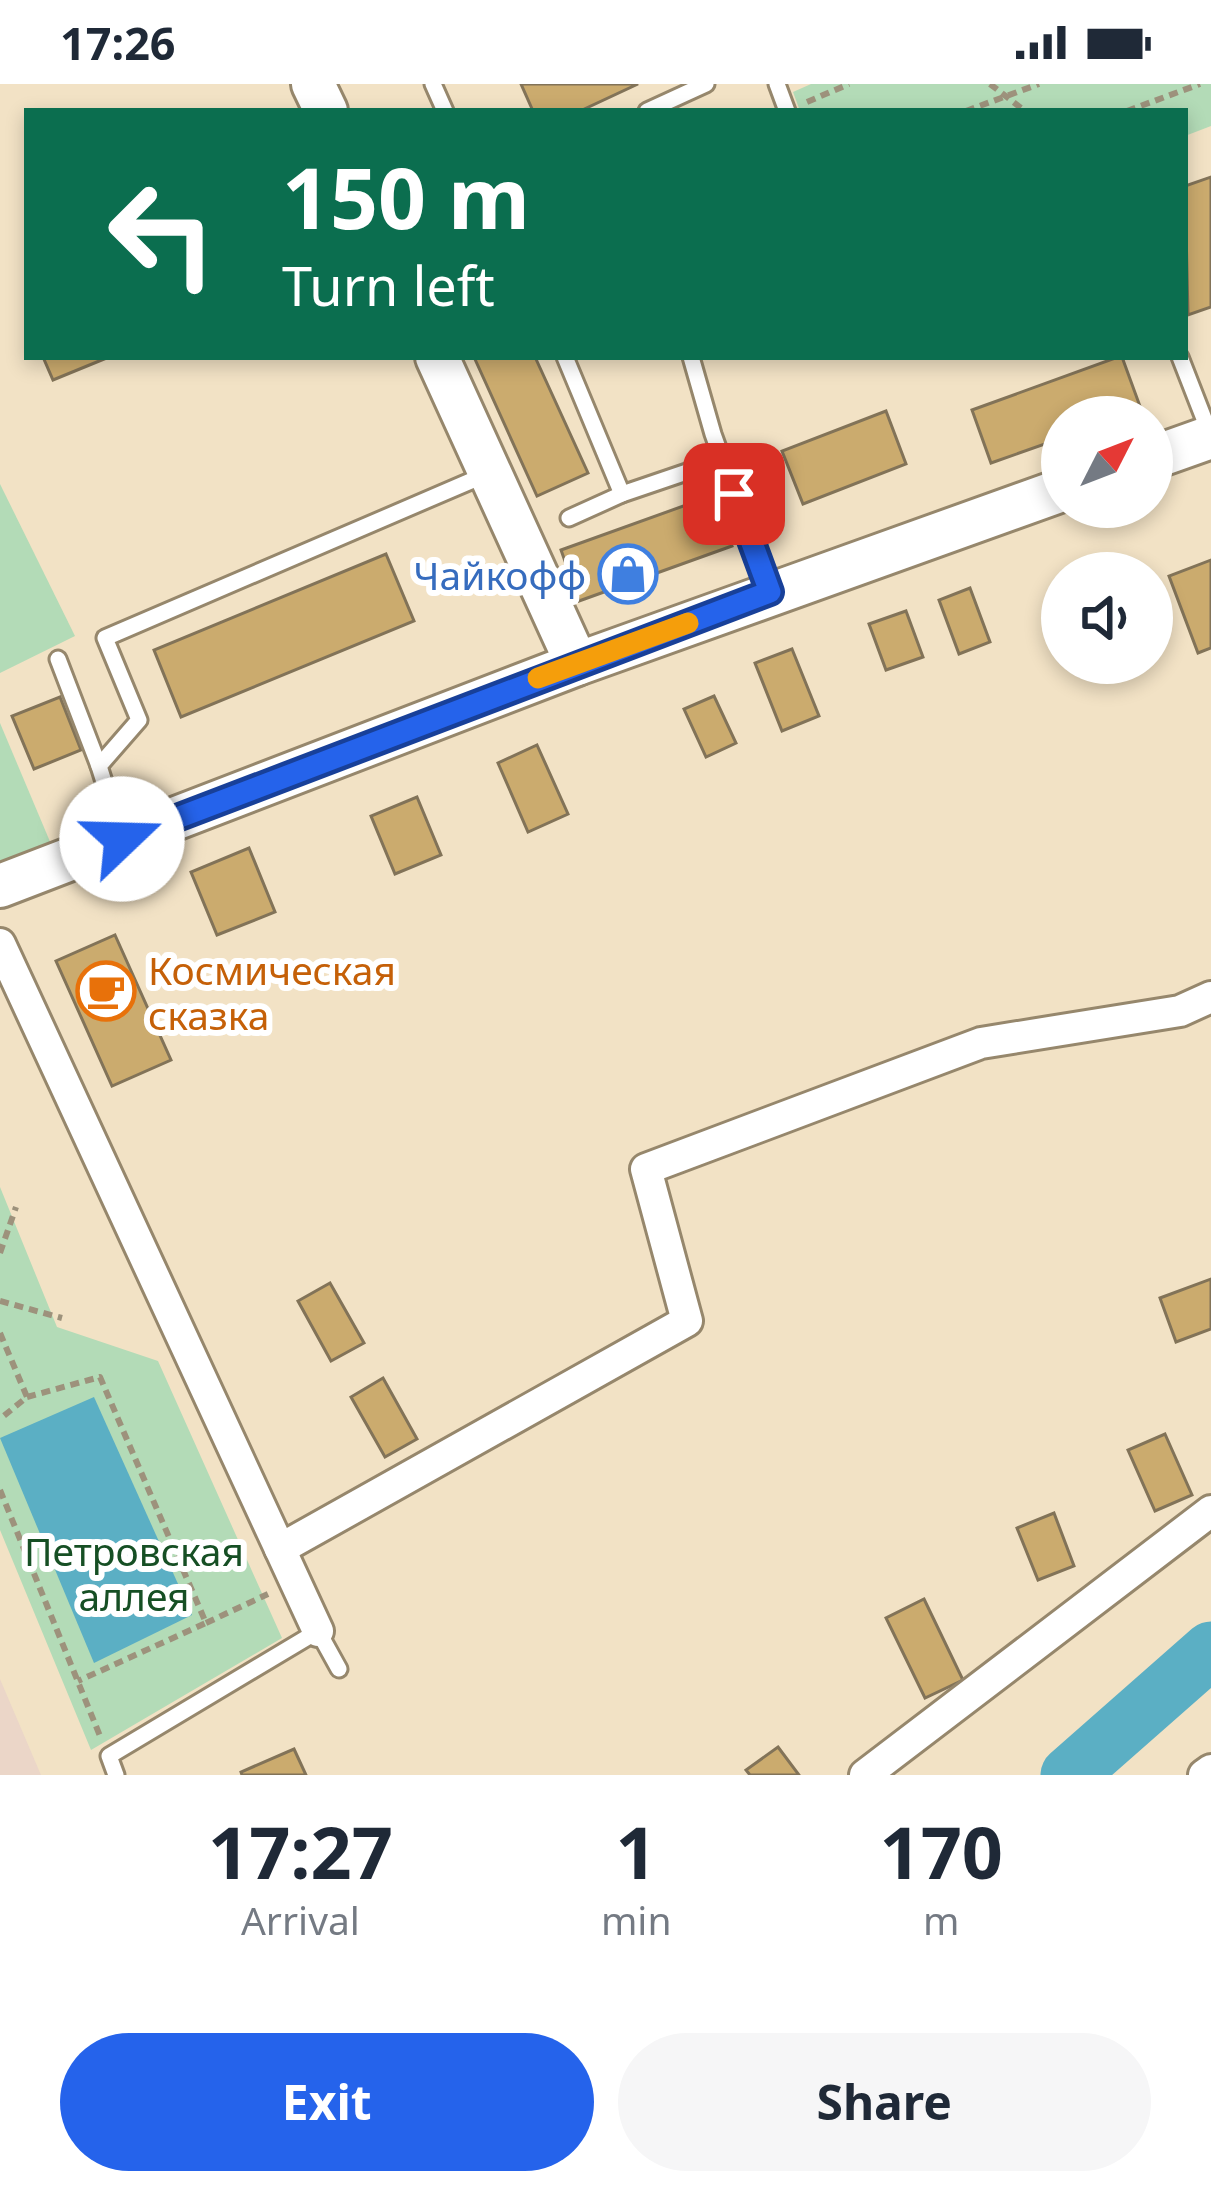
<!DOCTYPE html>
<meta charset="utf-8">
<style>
body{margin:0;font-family:"Noto Sans",sans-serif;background:#f6f6f7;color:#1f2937;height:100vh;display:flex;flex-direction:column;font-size:45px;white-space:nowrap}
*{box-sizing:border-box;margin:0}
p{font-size:39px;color:#747a83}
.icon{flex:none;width:66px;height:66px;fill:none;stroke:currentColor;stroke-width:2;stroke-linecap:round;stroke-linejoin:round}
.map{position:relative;height:1691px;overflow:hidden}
.sheet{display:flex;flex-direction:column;background:#fff;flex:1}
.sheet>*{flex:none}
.banner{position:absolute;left:24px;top:24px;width:1164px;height:252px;border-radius:0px;box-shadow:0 6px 18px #0003;background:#0b6e4f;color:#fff;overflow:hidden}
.needle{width:78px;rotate:48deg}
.buttons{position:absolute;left:1041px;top:312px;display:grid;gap:24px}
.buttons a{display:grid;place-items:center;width:132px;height:132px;border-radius:50%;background:#fff;box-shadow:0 6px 18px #0003;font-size:60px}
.pin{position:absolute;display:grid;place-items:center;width:102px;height:102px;color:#fff;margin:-51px;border-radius:24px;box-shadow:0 6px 18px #0006}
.me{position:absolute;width:132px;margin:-66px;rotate:69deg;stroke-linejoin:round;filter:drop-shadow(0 0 9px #0008)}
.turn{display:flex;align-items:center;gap:42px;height:252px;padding:0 60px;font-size:54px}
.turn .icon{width:156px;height:156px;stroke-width:2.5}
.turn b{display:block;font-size:84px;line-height:102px}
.eta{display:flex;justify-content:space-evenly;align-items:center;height:204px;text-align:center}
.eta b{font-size:72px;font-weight:700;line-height:84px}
.cta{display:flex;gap:24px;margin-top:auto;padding:24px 60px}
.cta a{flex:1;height:138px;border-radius:72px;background:#2563eb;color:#fff;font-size:48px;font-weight:700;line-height:138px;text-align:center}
.cta a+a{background:#f6f6f7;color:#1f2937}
.status{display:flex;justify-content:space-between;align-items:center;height:84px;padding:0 60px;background:#fff;direction:ltr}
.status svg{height:33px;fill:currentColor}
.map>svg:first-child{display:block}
</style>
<div class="status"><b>17:26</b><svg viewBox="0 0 49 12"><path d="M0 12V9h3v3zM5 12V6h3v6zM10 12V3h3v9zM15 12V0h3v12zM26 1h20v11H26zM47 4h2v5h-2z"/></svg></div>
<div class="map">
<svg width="1211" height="1691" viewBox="0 0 1211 1691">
<rect width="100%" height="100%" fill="#f2e2c5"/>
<path fill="#ebd6c8" d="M0,1595L41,1691H0Z"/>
<g fill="#b3dbb7">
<path d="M811,0H1211V42L1185,52V27H800L793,8Z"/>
<path d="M0,400L75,552L0,589Z"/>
<path d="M0,639L51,760L0,777Z"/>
<path d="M0,1103L57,1243L158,1277L282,1554L91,1666L0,1446Z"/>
</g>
<path fill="#5bafc4" d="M94,1313L192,1531L94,1579L0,1354Z"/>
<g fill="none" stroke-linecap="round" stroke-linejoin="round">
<path stroke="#5bafc4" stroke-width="57" d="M1069,1691L1211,1566"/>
</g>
<g fill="#cbab6e" stroke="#827358" stroke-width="3">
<path d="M521,0H638L580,27H533Z"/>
<path d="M1211,93V223L1188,231L1185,102Z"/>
<path d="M43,273H109L53,296Z"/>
<path d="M474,273H535L588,389L537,412Z"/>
<path d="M1118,273H1122L1141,325L1119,333H1062V354L991,379L972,326Z"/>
<path d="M886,327L906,380L803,420L782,367Z"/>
<path d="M714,411L732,462L579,517L561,466Z"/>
<path d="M386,470L414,537L181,633L154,566Z"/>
<path d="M1211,476V564L1198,569L1169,492Z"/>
<path d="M970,504L990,558L959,570L939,516Z"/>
<path d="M906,527L923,573L886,586L869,540Z"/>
<path d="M792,565L819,632L782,647L755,579Z"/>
<path d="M1075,579H1114L1080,592Z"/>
<path d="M714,612L736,659L706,673L684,625Z"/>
<path d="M60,613L81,666L34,685L12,632Z"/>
<path d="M537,661L568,730L528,748L498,679Z"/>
<path d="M417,713L441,771L395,790L371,732Z"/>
<path d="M249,764L275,828L217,851L191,788Z"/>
<path d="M115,851L171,976L112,1002L56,877Z"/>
<path d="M1211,1195V1245L1176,1258L1160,1214Z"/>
<path d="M330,1199L364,1259L331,1277L298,1217Z"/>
<path d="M383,1294L417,1355L385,1373L351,1313Z"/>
<path d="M1165,1350L1192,1411L1155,1427L1128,1366Z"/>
<path d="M1054,1429L1074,1482L1038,1496L1017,1444Z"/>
<path d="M924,1515L963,1596L925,1614L886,1534Z"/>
<path d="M778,1663L799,1691H750L746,1686Z"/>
<path d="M294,1665L306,1691H242L241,1688Z"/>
</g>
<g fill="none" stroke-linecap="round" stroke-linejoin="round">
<defs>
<g id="lane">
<path d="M433,0L445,27"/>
<path d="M777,0L787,27"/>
<path d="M647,27L706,0"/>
<path d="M565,273L622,410L722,376"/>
<path d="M691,273L713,350L769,506"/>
<path d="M1180,273L1210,350"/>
<path d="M569,434L622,410"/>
<path d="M58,575L99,682"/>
<path d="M122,755L99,682L139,636L105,554L487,390"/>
<path d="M116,1691L109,1672L318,1547L339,1585"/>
</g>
<g id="street">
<path d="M0,860L318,1547"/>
<path d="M280,1465L687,1237L646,1085L981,959L1180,927L1211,913"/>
<path d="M865,1691L1211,1427"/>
<path d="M1204,1691L1211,1686"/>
</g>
<g id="secondary">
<path d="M313,0L326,27"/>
<path d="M437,273L577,580"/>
<path d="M1152,374L1211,353"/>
<path d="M0,802L577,580L1062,406"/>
</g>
</defs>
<use href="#lane" stroke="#96876c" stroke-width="21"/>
<use href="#street" stroke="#96876c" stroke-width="36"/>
<use href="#secondary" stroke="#96876c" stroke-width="48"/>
<g stroke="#9d927c" stroke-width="6" stroke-dasharray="9 6" stroke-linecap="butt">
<path d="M990,0L1025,27"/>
<path d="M807,18L849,0"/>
<path d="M966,27L1039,0"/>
<path d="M1127,27L1200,0"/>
<path d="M0,1169L16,1123"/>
<path d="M0,1217L62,1234"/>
<path d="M0,1249L27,1313L0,1335"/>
<path d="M27,1313L100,1293L206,1539L78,1597"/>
<path d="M0,1406L100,1652"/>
<path d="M206,1539L268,1510"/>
</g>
<use href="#lane" stroke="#fff" stroke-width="15"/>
<use href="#street" stroke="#fff" stroke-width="30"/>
<use href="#secondary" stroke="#fff" stroke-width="42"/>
</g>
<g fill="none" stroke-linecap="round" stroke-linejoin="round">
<defs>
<path id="route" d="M122,755L770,508L734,410"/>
</defs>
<use href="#route" stroke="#184099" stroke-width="30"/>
<use href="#route" stroke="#2563eb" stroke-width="21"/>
<path stroke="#f59e0b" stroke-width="21" d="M538,594L688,539"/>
</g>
<defs>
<symbol id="shop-ring" viewBox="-11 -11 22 22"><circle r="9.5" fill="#fff" stroke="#3f7fe0" stroke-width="1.5"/><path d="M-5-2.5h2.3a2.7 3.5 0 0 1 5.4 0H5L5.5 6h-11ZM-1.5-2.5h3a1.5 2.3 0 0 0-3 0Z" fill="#3f7fe0"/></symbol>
<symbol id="cafe-ring" viewBox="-11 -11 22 22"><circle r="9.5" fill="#fff" stroke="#e8710a" stroke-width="1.5"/><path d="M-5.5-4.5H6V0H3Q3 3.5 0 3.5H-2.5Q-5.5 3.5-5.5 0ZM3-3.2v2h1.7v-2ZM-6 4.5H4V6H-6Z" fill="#e8710a"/></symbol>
</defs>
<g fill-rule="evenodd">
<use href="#shop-ring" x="595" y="457" width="66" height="66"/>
<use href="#cafe-ring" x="73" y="874" width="66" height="66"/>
</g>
<g text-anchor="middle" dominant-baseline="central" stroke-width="12" stroke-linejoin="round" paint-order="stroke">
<g font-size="39" fill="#366cbe" stroke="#fff" text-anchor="end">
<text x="586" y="490">Чайкофф</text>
</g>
<g font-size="39" fill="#c56008" stroke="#fff" text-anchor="start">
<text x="148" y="885">Космическая<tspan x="148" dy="45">сказка</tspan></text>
</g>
<g font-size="39" fill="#164f24" stroke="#fff">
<text x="134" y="1466">Петровская<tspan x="134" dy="45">аллея</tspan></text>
</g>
</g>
</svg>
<div class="buttons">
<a><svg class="needle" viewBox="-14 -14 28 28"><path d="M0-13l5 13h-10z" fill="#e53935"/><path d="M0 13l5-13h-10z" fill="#747a83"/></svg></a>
<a><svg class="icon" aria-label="sound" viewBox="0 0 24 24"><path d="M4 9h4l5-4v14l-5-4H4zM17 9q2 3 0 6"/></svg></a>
</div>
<div class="pin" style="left:734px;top:410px;background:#d93025"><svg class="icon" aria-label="arrive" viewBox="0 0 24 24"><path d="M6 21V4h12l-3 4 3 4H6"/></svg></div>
<svg class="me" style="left:122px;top:755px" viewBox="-20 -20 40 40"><circle r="19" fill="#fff"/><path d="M0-13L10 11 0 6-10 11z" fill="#2563eb"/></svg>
<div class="banner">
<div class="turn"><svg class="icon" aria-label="left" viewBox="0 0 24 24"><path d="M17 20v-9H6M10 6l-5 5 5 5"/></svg><div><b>150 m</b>Turn left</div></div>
</div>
</div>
<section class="sheet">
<div class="eta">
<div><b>17:27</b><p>Arrival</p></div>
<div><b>1</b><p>min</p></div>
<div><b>170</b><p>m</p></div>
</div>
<div class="cta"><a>Exit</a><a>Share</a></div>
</section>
